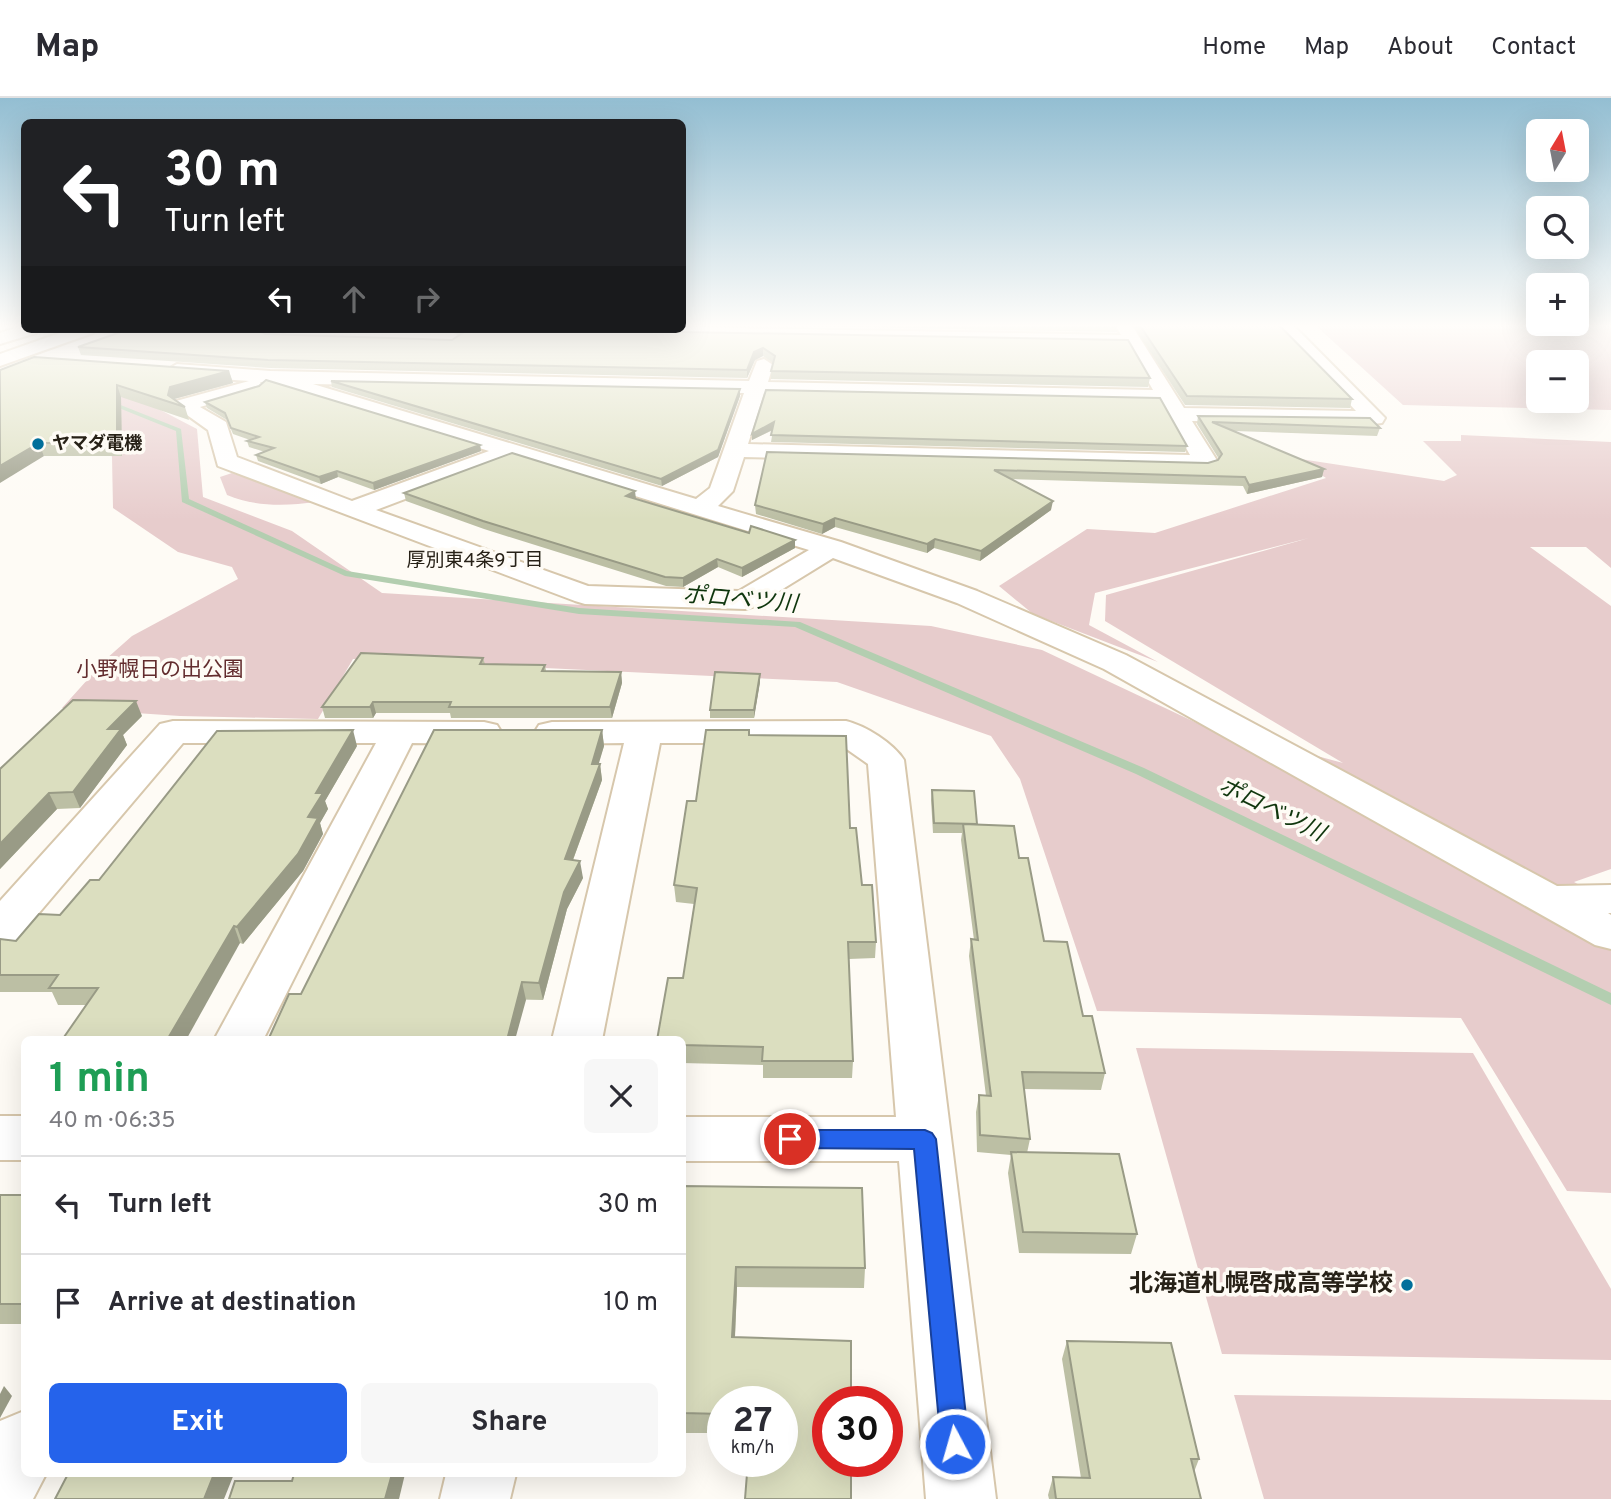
<!DOCTYPE html>
<meta charset="utf-8">
<style>
body{margin:0;font-family:Overpass,"Noto Sans JP",sans-serif;background:#f7f7f7;color:#2b2b33;height:100vh;display:flex;flex-direction:column;font-size:26px;white-space:nowrap}
*{box-sizing:border-box;margin:0}
p{font-size:23px;color:#7c7c81}
.icon{flex:none;width:38px;height:38px;fill:none;stroke:currentColor;stroke-width:2;stroke-linecap:round;stroke-linejoin:round}
.map{position:relative;flex:1;overflow:hidden}
.sheet{position:absolute;left:21px;top:938px;width:665px;height:441px;display:flex;flex-direction:column;background:#fff;border-radius:10px;box-shadow:0 7px 28px #0002}
.sheet>*{flex:none}
.hud{position:absolute;left:21px;top:21px;width:665px;height:214px;border-radius:10px;box-shadow:0 7px 28px #0002;background:#202124;color:#fff;overflow:hidden}
.needle{width:46px;rotate:10deg}
.buttons{position:absolute;left:1526px;top:21px;display:grid;gap:14px}
.buttons a{display:grid;place-items:center;width:63px;height:63px;border-radius:10px;background:#fff;box-shadow:0 7px 28px #0002;font-size:35px}
.speed{position:absolute;left:707px;top:1288px;display:flex;gap:14px;font-size:35px;font-weight:700;text-align:center}
.speed>*{display:grid;place-content:center;width:91px;height:91px;border-radius:50%;background:#fff;box-shadow:0 7px 28px #0002;line-height:1}
.speed small{font-size:18px;font-weight:400}
.speed .limit{border:10px solid #d22;background:#fff;color:#111}
.pin{position:absolute;display:grid;place-items:center;width:60px;height:60px;color:#fff;margin:-30px;border:4px solid #fff;border-radius:50%;box-shadow:0 2px 7px #0007}
.me{position:absolute;width:77px;margin:-38px;rotate:354deg;stroke-linejoin:round;filter:drop-shadow(0 0 5px #0008)}
.turn{display:flex;align-items:center;gap:24px;height:147px;padding:0 28px;font-size:32px}
.turn .icon{width:91px;height:91px;stroke-width:2.5}
.turn b{display:block;font-size:49px;line-height:60px}
.lanes{display:flex;align-items:center;height:66px;padding:0 28px;background:#0003;justify-content:center;gap:35px;direction:ltr}
.lanes .off{opacity:.35}
.round{display:grid;place-items:center;flex:none;width:74px;height:74px;border-radius:10px;background:#f7f7f7}
.headline{display:flex;align-items:center;justify-content:space-between;height:119px;padding:0 28px}
h1{font-size:42px;font-weight:700;line-height:52px;color:#1e9e55}
.button{display:flex;gap:14px;margin-top:auto;padding:14px 28px}
.button a{flex:1;height:80px;border-radius:10px;background:#2563eb;color:#fff;font-size:28px;font-weight:700;line-height:80px;text-align:center}
.button a+a{background:#f7f7f7;color:#2b2b33}
ul{padding:0;list-style:none}
li{display:flex;align-items:center;gap:21px;height:98px;padding:0 28px;border-top:2px solid #e1e1e2}
li div{flex:1}
li b{display:block;font-size:26px}
li em{font-style:normal}
header{display:flex;align-items:center;gap:42px;box-sizing:border-box;height:98px;padding:0 35px;background:#fff;border-bottom:2px solid #e1e1e2}
header strong{font-size:33px}
nav{display:flex;gap:38px;margin-inline-start:auto;font-size:24px}
.map>svg:first-child{display:block}
</style>
<header>
<strong>Map</strong>
<nav><a>Home</a><a>Map</a><a>About</a><a>Contact</a></nav>
</header>
<div class="map">
<svg width="1611" height="1401" viewBox="0 0 1611 1401">
<rect width="100%" height="100%" fill="#fefbf5"/>
<g fill="#e7cccc" fill-rule="evenodd">
<path d="M1314,226H1611V312L1403,307ZM1577,264V303H1538V264Z"/>
<path d="M106,295L143,303L197,331L203,399L292,433L382,495L931,528L1042,552L1199,626L1343,665L1105,523L1106,497L1309,440L1095,495L1089,527L1158,564L1033,516L999,488L1087,431L1155,435L1326,380L1294,360L1444,383L1457,377L1423,343H1461V337L1611,344V470L1586,449H1530L1611,508V771L1574,784L1611,804V1095L1567,1093L1461,920L1097,913L1020,681L991,638L837,584L353,561L318,621L180,618L62,610L106,561L132,538L238,481L232,469L178,454L113,410L112,359L98,324L0,305Z"/>
<path d="M232,375L316,404C286,408 256,409 227,397L220,379Z"/>
<path d="M1136,950L1473,955L1611,1191V1262L1222,1256Z"/>
<path d="M1234,1297L1611,1302V1401H1264Z"/>
</g>
<g fill="none" stroke-linecap="round" stroke-linejoin="round">
<path fill="#b3ceb0" fill-rule="evenodd" d="M104,302H108L181,331L189,401L347,473L579,510L800,524L1144,670L1611,895V907L1136,676L795,529L579,516L345,478L182,404L176,333L104,304Z"/>
<defs>
<g id="minor">
<path d="M1115,226H1131L1184,310L1356,313L1275,226H1292L1385,320L1382,325L1374,326L1192,323L1218,364L1214,369L1206,371L744,359L733,393L718,408L841,444L977,493L1126,557L1557,788L1611,787V815H1608L1611,817V851L1595,847L1104,571L957,505L833,460L755,508L745,511L585,506L575,503L218,368L208,332L173,307L176,303L249,283L177,278L167,272L177,266L270,273L749,283L757,263L764,261L773,267L768,284L1153,292L1128,248L673,239L664,234L666,231L682,229L1121,237ZM260,284L268,285L489,353L352,403L237,359L226,324L200,309L260,292L263,288ZM313,286L744,295L710,390L696,401ZM764,295L1160,304L1190,357L748,346ZM513,360L809,452L739,493L588,488L376,412Z"/>
<path d="M24,227V231H39L36,235L0,246V235Z"/>
<path d="M267,231H290L230,262H216L214,258L216,254Z"/>
<path d="M173,623L484,624L497,627L502,635L497,643L484,646L412,645L263,942H214L376,645H183L16,842L0,846V803L160,626Z"/>
<path d="M846,623C866,628 893,645 904,662L996,1401H926L899,1063H682V1019H896L868,666L838,645H660L602,942H552L624,645L552,646L539,643L534,635L539,627L552,624Z"/>
<rect x="0" y="1018" width="24" height="44"/>
<path d="M24,1313V1376H46L33,1401H0V1323Z"/>
<path d="M446,1376H516L510,1401H440Z"/>
</g>
<path id="trunk" d="M71,231H96L93,235L0,268V256Z"/>
</defs>
<use href="#minor" stroke="#d7c7ac" stroke-width="4"/>
<use href="#trunk" stroke="#d7c7ac" stroke-width="4"/>
<use href="#minor" fill="#fff" fill-rule="evenodd"/>
<use href="#trunk" fill="#fff" fill-rule="evenodd"/>
</g>
<g fill="#bcbfa4">
<path d="M682,226H1117V234Z"/>
<path d="M1132,226H1278L1352,301L1350,310L1185,307Z"/>
<path d="M260,231L259,232L265,236L452,242L459,238L454,235L341,231H521L1150,280L1148,289L771,281V273L773,265L763,258L755,262L747,280L270,270L81,257L78,249Z"/>
<path d="M0,272L229,273L233,285L174,301L185,309L189,322L121,299L122,358H44Z"/>
<path d="M331,283L740,291V298L718,359L662,388L332,289Z"/>
<path d="M766,292L1187,348L1185,354L771,344L773,332L752,342V336Z"/>
<path d="M205,304L480,347L481,353L374,392L338,379L321,386L258,363L256,357L265,354L249,349L247,343L250,342L233,336L227,322L207,310Z"/>
<path d="M1198,318L1380,330L1377,338L1234,333L1324,371L1322,379L1247,396L1243,388L1011,381L1051,412L980,463L934,450L927,455L835,429L822,436L756,416L755,407L767,354L1208,365L1218,362L1219,361L1197,326Z"/>
<path d="M404,395L636,401L749,435L795,442V450L742,479L718,469L683,489L666,488L484,431L406,403Z"/>
<path d="M483,560L485,566L545,567L546,573L621,574L622,585L612,620H451L450,615H376L373,620H325L322,609Z"/>
<path d="M760,584L754,620H710V612Z"/>
<path d="M142,618L123,637L127,647L80,710L57,711L0,771V671Z"/>
<path d="M602,632L604,648L598,666H600L602,682L573,762L583,780L567,811L543,902L301,896Z"/>
<path d="M749,637L850,730L862,787L876,844L875,860L849,861L853,963L852,980H763V967L682,965L683,880L694,806L676,804L674,787L696,703Z"/>
<path d="M357,648L325,703L328,711L320,725L323,736L303,773L243,846L240,845L86,907H58L52,894H0V841L16,843L60,817L99,782Z"/>
<path d="M932,692L1019,760L1044,843L1083,918L1105,975L1101,992L1024,991L1030,1041L1027,1055L1137,1136L1131,1156L1019,1155L1008,1075L1011,1057L977,1054L976,1014L979,997L986,998L969,858L971,841L974,842L961,742L962,735H933L931,702Z"/>
<path d="M682,1088L865,1170L864,1190L737,1189L735,1240L782,1304H723V1335H682Z"/>
<rect x="0" y="1097" width="24" height="129"/>
<path d="M1067,1243L1199,1361L1194,1374L1201,1401H1049L1048,1397L1053,1379L1081,1380L1062,1261Z"/>
</g>
<g fill="#999b86">
<path d="M763,250V258L755,262L747,280V272L754,254Z"/>
<path d="M229,273L233,285L174,301L168,297L170,289Z"/>
<path d="M117,287L121,299L122,358L117,345Z"/>
<path d="M740,291V298L718,359L662,388L661,381Z"/>
<path d="M774,324V331L752,342V336Z"/>
<path d="M39,345L44,358L0,385V368Z"/>
<path d="M480,347L481,353L374,392L373,385Z"/>
<path d="M1324,371L1322,379L1247,396L1249,387Z"/>
<path d="M337,373L338,379L321,386L319,379Z"/>
<path d="M635,393L636,401L626,398Z"/>
<path d="M1053,403L1051,412L980,463L981,453Z"/>
<path d="M835,420V429L822,436L823,426Z"/>
<path d="M935,441L934,450L927,455V446Z"/>
<path d="M795,442V450L742,479V470Z"/>
<path d="M717,461L718,469L683,489V480Z"/>
<path d="M621,574L622,585L612,620L610,609Z"/>
<path d="M760,576V584L754,620V612Z"/>
<path d="M136,603L142,618L123,637L127,647L80,710L73,694L108,631Z"/>
<path d="M373,604L376,615L373,620L370,609Z"/>
<path d="M353,632L357,648L325,703L328,711L320,725L323,736L303,773L243,846L237,829L308,719L316,695Z"/>
<path d="M602,632L604,648L594,682L592,666Z"/>
<path d="M600,666L602,682L567,778L565,761Z"/>
<path d="M49,695L57,711L0,771V746Z"/>
<path d="M580,763L583,780L567,811L543,902L539,885L564,794Z"/>
<path d="M234,828L240,845L186,942H167Z"/>
<path d="M522,884L526,902L515,942H507Z"/>
<path d="M736,1169L737,1189L734,1259L732,1239Z"/>
<path d="M4,1288L12,1298L0,1320V1296Z"/>
<path d="M214,1376H234L224,1401H204Z"/>
<path d="M392,1376H405L399,1401H385Z"/>
</g>
<g fill="#dbdebf" stroke="#999b86" stroke-width="2">
<path d="M1139,226H1278L1352,301L1187,298Z"/>
<path d="M129,231H257L265,236L452,242L464,234L459,231H521L1128,242L1150,280L771,273L775,258L763,250L754,254L747,272L268,262L78,249Z"/>
<path d="M34,259L229,273L170,289L168,297L185,309L117,287V345H39L0,368V272Z"/>
<path d="M266,282L480,347L373,385L337,373L319,379L256,357L274,350L247,343L259,339L231,330L225,315L205,304L259,288Z"/>
<path d="M331,283L740,291L718,352L661,381Z"/>
<path d="M766,292L1160,300L1187,348L771,337L774,324L752,336Z"/>
<path d="M1198,318L1370,320L1380,330L1212,324L1324,371L1249,387L1245,379L994,372L1053,403L981,453L935,441L927,446L835,420L823,426L755,407L767,354L1208,365L1218,362L1222,356Z"/>
<path d="M512,355L635,393L626,398L749,435L751,428L795,442L742,470L717,461L683,480L665,479L483,423L404,395Z"/>
<path d="M361,555L483,560L480,566L545,567L542,573L621,574L610,609H449L451,604H373L370,609H322Z"/>
<path d="M715,574L760,576L754,612H710Z"/>
<path d="M73,602L136,603L108,631H121L73,694L49,695L0,746V671Z"/>
<path d="M353,632L316,695H323L308,719L318,720L298,756L237,829L234,828L167,942H62L98,890H49L58,877H0V841L16,843L39,816L60,817L90,782H99L217,633Z"/>
<path d="M434,632H602L592,666H600L565,761L580,763L564,794L539,885L522,884L507,942H268L289,896H301Z"/>
<path d="M706,632H749V637L846,638L850,730H856L862,787H872L876,844H848L853,963H762L763,949L682,947V942H657L668,880H683L697,790L674,787L687,703H696Z"/>
<path d="M932,692L974,693L977,726L934,725Z"/>
<path d="M963,726L1014,728L1019,760H1028L1044,843L1067,844L1083,918H1092L1105,975L1022,974L1030,1041L980,1037L979,997L991,998L971,841L978,842Z"/>
<path d="M1011,1054L1119,1056L1137,1136L1023,1134Z"/>
<path d="M682,1088L862,1090L865,1170L736,1169L732,1239L851,1243V1304H828V1363H851V1401H745L748,1363H782V1304H723V1316L682,1315Z"/>
<rect x="0" y="1097" width="24" height="109"/>
<path d="M1067,1243L1171,1245L1199,1361H1191L1201,1401H1056L1053,1379L1090,1380Z"/>
<path d="M68,1376H214L204,1401H55Z"/>
<path d="M294,1376H392L385,1401H229L235,1383H292Z"/>
</g>
<linearGradient id="sky" x2="0" y2="1"><stop stop-color="#93bed2"/><stop offset="0.54" stop-color="#fffdfa"/><stop offset="1" stop-color="#fffdfa" stop-opacity="0"/></linearGradient>
<rect width="1611" height="422" fill="url(#sky)"/>
<path fill="#2563eb" stroke="#184099" stroke-width="2" d="M790,1032H925L932,1035L936,1041L969,1346L965,1356L955,1360L945,1356L941,1346L914,1051L790,1050L782,1048L779,1041L782,1035Z"/>
<g fill="#016f9b" stroke="#fefbf5" stroke-width="2.5">
<circle cx="38" cy="346" r="7"/>
<circle cx="1407" cy="1187" r="7"/>
</g>
<g text-anchor="middle" dominant-baseline="central" stroke-width="7" stroke-linejoin="round" paint-order="stroke">
<g font-size="18" font-weight="bold" fill="#272117" stroke="#fefbf5" text-anchor="start">
<text x="52" y="346">ヤマダ電機</text>
</g>
<g font-size="19" fill="#272117" stroke="#fefbf5">
<text x="475" y="463">厚別東4条9丁目</text>
</g>
<g font-size="21" fill="#622c2e" stroke="#fefbf5">
<text x="160" y="572">小野幌日の出公園</text>
</g>
<g font-size="23" font-style="italic" fill="#0f360d" stroke="#fefbf5">
<text transform="translate(740 503) rotate(5)">ポロベツ川</text>
<text transform="translate(1271 713) rotate(26)">ポロベツ川</text>
</g>
<g font-size="24" font-weight="bold" fill="#272117" stroke="#fefbf5" text-anchor="end">
<text x="1393" y="1187">北海道札幌啓成高等学校</text>
</g>
</g>
</svg>
<div class="buttons">
<a><svg class="needle" viewBox="-14 -14 28 28"><path d="M0-13l5 13h-10z" fill="#e53935"/><path d="M0 13l5-13h-10z" fill="#7c7c81"/></svg></a>
<a><svg class="icon" aria-label="search" viewBox="0 0 24 24"><circle cx="10" cy="10" r="6"/><path d="M15 15l6 6"/></svg></a>
<a>+</a>
<a>−</a>
</div>
<div class="speed"><div>27<small>km/h</small></div><div class="limit">30</div></div>
<div class="pin" style="left:790px;top:1041px;background:#d93025"><svg class="icon" aria-label="arrive" viewBox="0 0 24 24"><path d="M6 21V4h12l-3 4 3 4H6"/></svg></div>
<svg class="me" style="left:955px;top:1346px" viewBox="-20 -20 40 40"><circle r="17" fill="#2563eb" stroke="#fff" stroke-width="3"/><path d="M0-11L8 9 0 5-8 9z" fill="#fff"/></svg>
<div class="hud">
<div class="turn"><svg class="icon" aria-label="left" viewBox="0 0 24 24"><path d="M17 20v-9H6M10 6l-5 5 5 5"/></svg><div><b>30 m</b>Turn left</div></div>
<div class="lanes"><svg class="icon" aria-label="left" viewBox="0 0 24 24"><path d="M17 20v-9H6M10 6l-5 5 5 5"/></svg><svg class="icon off" aria-label="ahead" viewBox="0 0 24 24"><path d="M12 20V5M6 11l6-6 6 6"/></svg><svg class="icon off" aria-label="right" viewBox="0 0 24 24"><path d="M7 20v-9h11M14 6l5 5-5 5"/></svg></div>
</div>
<section class="sheet">
<div class="headline"><div><h1>1 min</h1><p>40 m · 06:35</p></div><a class="round"><svg class="icon" aria-label="close" viewBox="0 0 24 24"><path d="M6 6l12 12M18 6L6 18"/></svg></a></div>
<ul>
<li><svg class="icon" aria-label="left" viewBox="0 0 24 24"><path d="M17 20v-9H6M10 6l-5 5 5 5"/></svg><div><b>Turn left</b></div><em>30 m</em></li>
<li><svg class="icon" aria-label="arrive" viewBox="0 0 24 24"><path d="M6 21V4h12l-3 4 3 4H6"/></svg><div><b>Arrive at destination</b></div><em>10 m</em></li>
</ul>
<div class="button"><a>Exit</a><a>Share</a></div>
</section>
</div>
